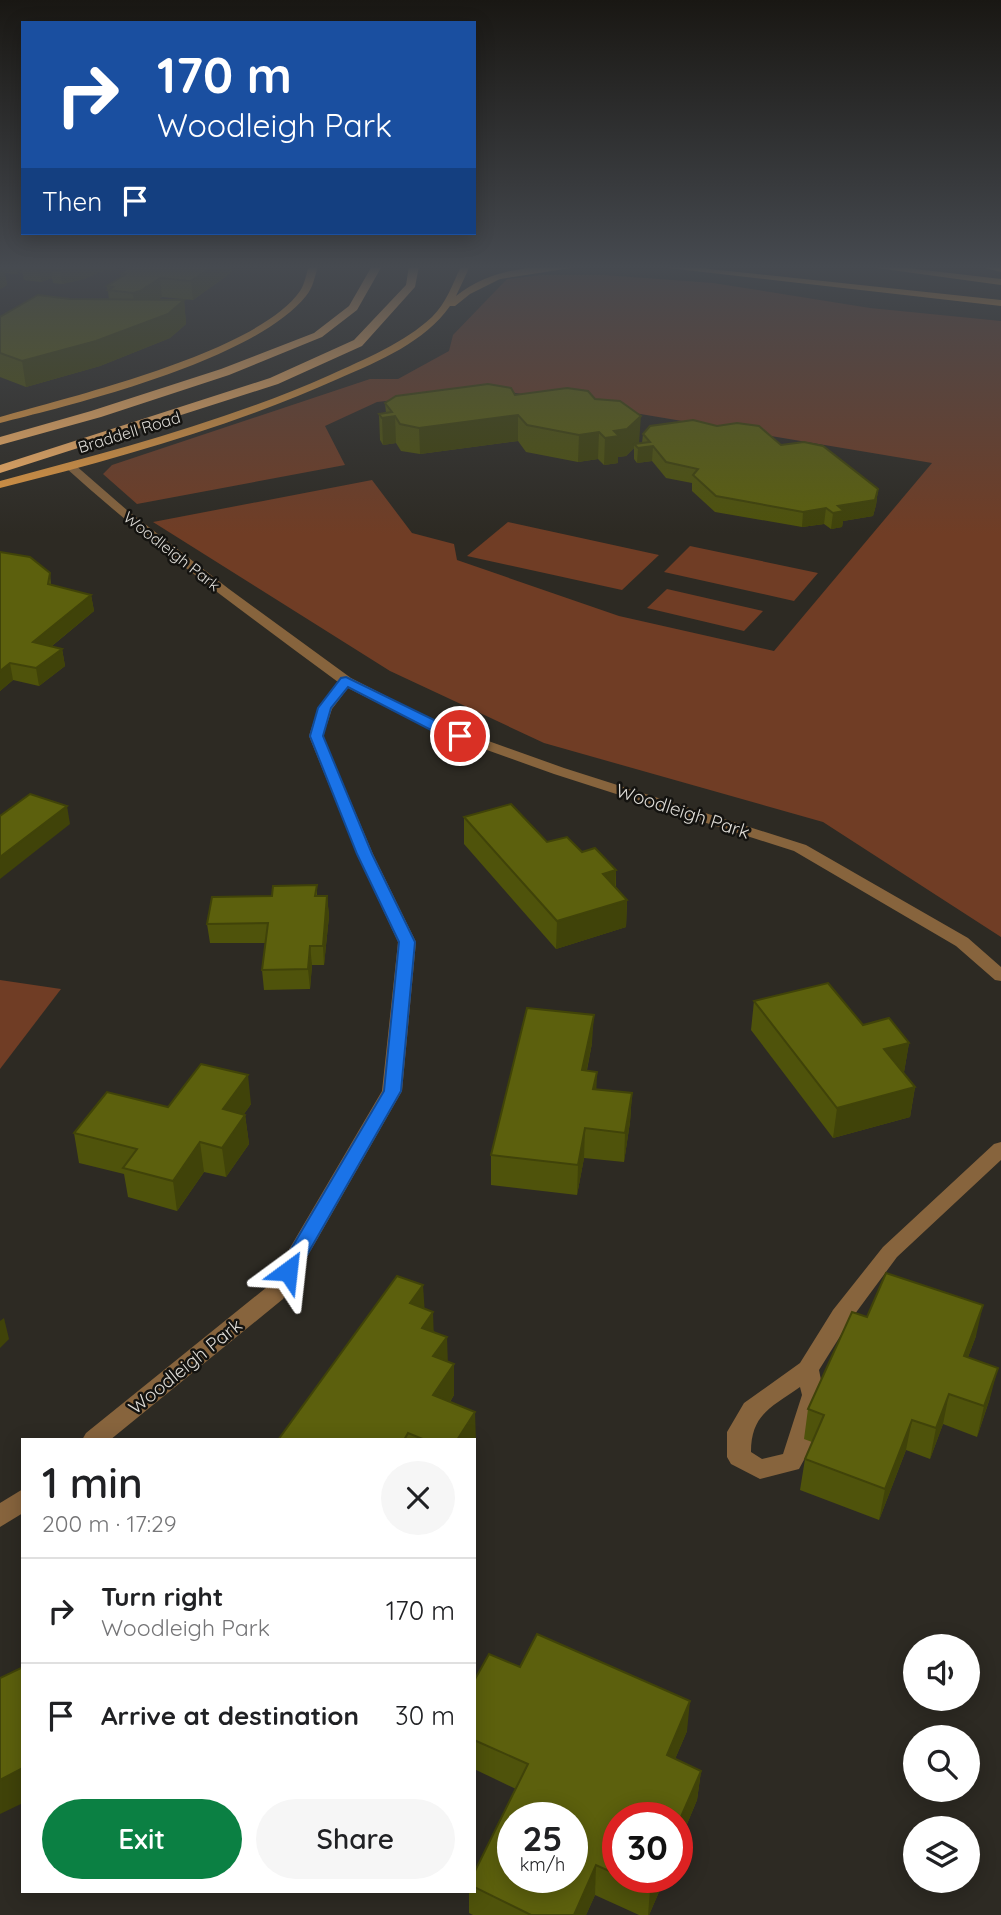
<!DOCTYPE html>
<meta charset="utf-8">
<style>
body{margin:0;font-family:Quicksand,sans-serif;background:#f6f6f6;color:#202124;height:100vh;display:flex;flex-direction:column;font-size:26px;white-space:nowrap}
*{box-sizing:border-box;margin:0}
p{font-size:23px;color:#757577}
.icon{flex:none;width:38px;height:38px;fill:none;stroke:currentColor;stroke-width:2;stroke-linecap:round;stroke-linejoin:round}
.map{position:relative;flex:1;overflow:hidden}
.sheet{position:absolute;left:21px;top:1438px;width:455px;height:455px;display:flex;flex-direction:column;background:#fff;border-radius:0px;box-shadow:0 4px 18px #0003}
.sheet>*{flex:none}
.top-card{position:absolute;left:21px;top:21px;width:455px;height:214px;border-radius:0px;box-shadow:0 4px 18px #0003;background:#1a4fa0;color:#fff;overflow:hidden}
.tools{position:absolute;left:903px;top:1634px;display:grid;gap:14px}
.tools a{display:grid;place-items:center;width:77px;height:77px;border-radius:50%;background:#fff;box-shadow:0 4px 18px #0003;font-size:35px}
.speed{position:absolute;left:497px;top:1802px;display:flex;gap:14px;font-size:35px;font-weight:700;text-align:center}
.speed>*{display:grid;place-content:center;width:91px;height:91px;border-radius:50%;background:#fff;box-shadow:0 4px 18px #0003;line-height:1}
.speed small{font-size:18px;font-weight:400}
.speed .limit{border:10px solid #d22;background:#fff;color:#111}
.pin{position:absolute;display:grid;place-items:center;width:60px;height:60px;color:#fff;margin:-30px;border:4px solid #fff;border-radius:50%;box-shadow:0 2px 7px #0007}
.me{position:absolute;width:77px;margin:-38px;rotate:30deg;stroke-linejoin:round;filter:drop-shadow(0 0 5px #0008)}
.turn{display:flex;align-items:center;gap:24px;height:147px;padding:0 21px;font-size:32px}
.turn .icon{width:91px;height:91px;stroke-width:2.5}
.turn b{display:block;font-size:49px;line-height:60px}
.then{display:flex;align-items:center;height:66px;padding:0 21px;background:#0003;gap:14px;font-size:26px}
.round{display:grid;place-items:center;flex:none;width:74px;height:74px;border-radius:37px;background:#f6f6f6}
.overview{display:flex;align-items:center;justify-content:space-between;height:119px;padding:0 21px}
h1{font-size:42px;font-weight:600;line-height:52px}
.cta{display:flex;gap:14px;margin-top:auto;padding:14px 21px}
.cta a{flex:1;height:80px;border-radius:42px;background:#0b8043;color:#fff;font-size:28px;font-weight:600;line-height:80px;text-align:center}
.cta a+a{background:#f6f6f6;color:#202124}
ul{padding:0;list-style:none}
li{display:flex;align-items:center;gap:21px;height:105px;padding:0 21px;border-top:2px solid #e0e0e0}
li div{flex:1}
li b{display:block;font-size:26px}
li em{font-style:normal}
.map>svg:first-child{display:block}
</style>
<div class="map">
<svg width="1001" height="1915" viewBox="0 0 1001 1915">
<rect width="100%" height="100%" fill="#2d2a23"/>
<g fill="#703d25">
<path d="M541,275H604L713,283L870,308L1001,321V937L823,822L544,743L390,671L153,522L372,480L412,533L454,544L457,560L619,616L774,651L932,463L491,389L377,402L325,426L345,465L137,504L103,474L112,465L370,379H398L449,351L453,335L507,279Z"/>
<path d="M508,522L659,555L622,590L467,556Z"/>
<path d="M690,546L818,573L794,601L664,572Z"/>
<path d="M667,589L763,611L744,631L647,608Z"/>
<path d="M0,980L61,989L0,1069Z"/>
</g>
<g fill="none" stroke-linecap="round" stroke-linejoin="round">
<g fill="#87643d" fill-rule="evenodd">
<path d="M66,464H74L128,511L229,589L351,678L441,724L564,768L806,845L968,938L1001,967V981L995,980L956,946L794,851L554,774L431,730L348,688L332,709L323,736L373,854L416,942L402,1091L283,1299L110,1440H82L86,1433L267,1287L382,1091L398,942L357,854L309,736L318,708L338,682C245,613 152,546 66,468Z"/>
<path d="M1001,1142V1160L897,1257L849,1322L819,1370L824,1395L811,1447L799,1469L760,1479L731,1464L727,1457V1432L744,1403L800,1363L833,1310L883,1247L994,1144ZM800,1387L802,1395L783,1454L762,1459L751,1452C751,1414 772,1407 800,1387Z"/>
<path d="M23,1489V1513L0,1527V1503Z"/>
</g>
<g fill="#e49a42" fill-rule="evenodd">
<path d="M309,266H318C315,276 313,288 306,296C254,360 80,403 0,423V417C72,396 258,352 300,291C305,284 306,274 309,266Z"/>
<path d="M461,266H470L456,296C494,266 538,266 584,266L500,279L470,294L455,306H450C425,342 379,361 340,378C231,427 115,459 0,488V481C112,451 224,422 330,375C365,359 404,343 432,317C446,303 453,284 461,266Z"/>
<path d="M651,266H682L1001,300V306Z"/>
<path d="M862,266H890L1001,279V285Z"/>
<path d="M977,266H1001V272Z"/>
</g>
<g fill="#fdb566" fill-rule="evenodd">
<path d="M372,266H382L357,310L322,337L229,375L101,417L0,445V437L91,411L221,369L314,333L349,306Z"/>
<path d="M409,266H419L415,287L362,346L278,384L0,473V465L270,378L354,340L406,285Z"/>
</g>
</g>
<g fill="#4f530b">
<path d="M0,266H119L111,271L105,270L84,279L62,284L53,283L52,278L41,282L24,280L22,272L17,274L5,273L7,285L0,289Z"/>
<path d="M131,266H232V272L193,300L162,297L158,300H184L186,324L170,338L100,366L26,387L0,377V317L70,299H109L107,286L121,277V273Z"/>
<path d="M515,395L639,443H642L643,434L781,445L878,489L876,505L873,516L843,521L842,527L831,529L824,524L802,527L715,512L692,491V483L666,478L652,461L637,463L634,459V448L626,456L618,457V463L604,465L598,459L578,462L526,452L518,441L420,454L401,451L396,443L383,445L380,440L379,414L386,413L385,403Z"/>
<path d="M0,552L50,573L51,585L91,595L94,611L52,646L62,649L65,666L39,686L13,680L0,691Z"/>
<path d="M464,817L582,852L616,870V887L627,900L626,927L556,949L464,844Z"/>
<path d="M317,885V896H327L329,916L324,965H312L310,989L264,990L262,970L265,943H210L207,924L272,896Z"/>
<path d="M754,1001L863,1025L909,1043L904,1072H903L915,1087L910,1117L833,1138L751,1030Z"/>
<path d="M592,1043L587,1070L596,1089L632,1093L630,1122L624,1162L584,1158L577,1195L491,1185V1155Z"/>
<path d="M251,1104L244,1114L245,1115L249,1144L226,1177L204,1172L177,1211L128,1197L124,1174L79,1163L74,1133L168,1107Z"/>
<path d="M424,1309L447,1362L454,1364V1395L450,1402L476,1442L474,1444V1440H278Z"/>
<path d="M867,1317L976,1336L968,1357L990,1398L977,1437L943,1424L930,1459L906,1450L879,1520L800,1490L805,1459L812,1442L804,1439L808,1409Z"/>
<path d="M520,1667L687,1731L675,1759L701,1771L697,1800L677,1848V1818H618V1878H665L649,1915H639L595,1895L586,1915H473L469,1913V1892H474V1873L516,1789L474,1769V1681Z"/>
</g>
<g fill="#404309">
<path d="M16,266H34L22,267V272L17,274Z"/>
<path d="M48,266H56V271L51,270L52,278L41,282L39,269Z"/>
<path d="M83,266H105V270L84,279L62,284L60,271Z"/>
<path d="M111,266H119L111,271Z"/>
<path d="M213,266H232V272L193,300L191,281Z"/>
<path d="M5,272L7,285L0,289V275Z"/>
<path d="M160,278L162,297L142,310L135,312L133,293Z"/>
<path d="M184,300L186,324L170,338L100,366L26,387L22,361Z"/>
<path d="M518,415V441L420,454L419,428Z"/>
<path d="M395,416L396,443L383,445L382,418Z"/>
<path d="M641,416L639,443L634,444V448L626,456L618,457V463L604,465L605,438L614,431Z"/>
<path d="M599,432L598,459L578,462L579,435Z"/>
<path d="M653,446L652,461L637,463L638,448Z"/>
<path d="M878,489L876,505L873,516L843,521L842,527L831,529L833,513L838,506Z"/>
<path d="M826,508L824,524L802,527L803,512Z"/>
<path d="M91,595L94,611L36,659L33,642Z"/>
<path d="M62,649L65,666L39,686L36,668Z"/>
<path d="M10,663L13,680L0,691V671Z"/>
<path d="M67,806L70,824L0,879V857Z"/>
<path d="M616,870L615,898L603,874Z"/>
<path d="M327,896L329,916L324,965L323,946Z"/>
<path d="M627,900L626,927L556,949L557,921Z"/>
<path d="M310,946L312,965L310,989L308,969Z"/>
<path d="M594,1015L592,1043L581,1099L582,1070Z"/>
<path d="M909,1043L904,1072L879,1078L884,1049Z"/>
<path d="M597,1072L596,1101L593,1089Z"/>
<path d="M248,1075L251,1104L227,1139L223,1109Z"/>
<path d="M915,1087L910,1117L833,1138L837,1108Z"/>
<path d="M632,1093L630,1122L624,1162L625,1133Z"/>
<path d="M245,1115L249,1144L226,1177L222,1148Z"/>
<path d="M585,1128L584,1158L577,1195L578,1165Z"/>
<path d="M200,1142L204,1172L177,1211L173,1181Z"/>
<path d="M423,1285L425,1315L410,1303Z"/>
<path d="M983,1305L976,1336L957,1386L964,1356Z"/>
<path d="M433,1312L434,1342L422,1328Z"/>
<path d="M4,1318L9,1339L0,1348V1321Z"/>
<path d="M447,1337L448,1367L433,1356Z"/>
<path d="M454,1364V1395L434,1426L433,1395Z"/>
<path d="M998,1368L990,1398L977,1437L984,1406Z"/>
<path d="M949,1394L943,1424L930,1459L936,1428Z"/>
<path d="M475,1412L476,1442L474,1444V1440H457Z"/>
<path d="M912,1420L906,1450L879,1520L885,1489Z"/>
<path d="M690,1701L687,1731L664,1785L667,1755Z"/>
<path d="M23,1768V1803L0,1814V1780Z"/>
<path d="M701,1771L697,1800L677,1848V1826Z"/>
<path d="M596,1865L595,1895L586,1915H574Z"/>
<path d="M656,1878H665L649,1915H648L650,1890Z"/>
</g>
<g fill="#5c600d" stroke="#404309" stroke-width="2" fill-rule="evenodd">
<path d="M22,266H48L39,269L22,267Z"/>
<path d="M58,266H83L60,271L51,270Z"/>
<path d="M131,266H213L191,281L160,278L140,291L133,293L108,290L113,287L107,286L126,274L121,273Z"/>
<path d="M38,295L70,299L184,300L168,314L96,341L22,361L0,353V317Z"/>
<path d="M488,384L511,388L515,395L567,388L588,391L595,399L620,401L641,416L627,429L614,431L619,436L605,438L599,432L579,435L527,425L518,415L419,428L400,424L395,416L382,418L379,414L392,412L385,403L396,396Z"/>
<path d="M693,420L717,426L737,423L759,426L781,445L804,442L823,446L878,489L875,500L838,506L844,511L833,513L826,508L803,512L716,496L693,475L698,469L666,462L653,446L638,448L634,444L650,442L643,434L650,426Z"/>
<path d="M0,552L30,557L50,573L48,584L91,595L33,642L62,649L36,668L10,663L0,671Z"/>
<path d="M30,794L67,806L0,857V816Z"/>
<path d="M511,804L547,842L567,837L582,852L595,848L616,870L603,874L627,900L557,921L464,817Z"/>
<path d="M317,885L315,896H327L323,946H310L308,969L262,970L268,923L207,924L212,897L272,896L273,886Z"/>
<path d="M828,983L863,1025L889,1018L909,1043L884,1049L915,1087L837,1108L754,1001Z"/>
<path d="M527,1008L594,1015L582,1070L597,1072L593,1089L632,1093L625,1133L585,1128L578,1165L491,1155Z"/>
<path d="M201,1064L248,1075L223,1109L245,1115L222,1148L200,1142L173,1181L123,1168L137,1149L74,1133L107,1092L168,1107Z"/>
<path d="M886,1273L983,1305L964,1356L998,1368L984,1406L949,1394L936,1428L912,1420L885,1489L805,1459L824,1415L808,1409L852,1312L867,1317Z"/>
<path d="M397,1276L423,1285L410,1303L433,1312L422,1328L447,1337L433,1356L454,1364L433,1395L475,1412L457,1440H425L408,1433L404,1440H278Z"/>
<path d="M537,1634L690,1701L667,1755L701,1771L677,1826V1818H618V1875L596,1865L574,1915H531L474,1887V1873L528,1764L474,1740V1681L489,1654L520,1667ZM513,1818H572V1878H513Z"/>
<path d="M23,1667V1768L0,1780V1678Z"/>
<path d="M624,1878H656L650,1890Z"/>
</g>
<linearGradient id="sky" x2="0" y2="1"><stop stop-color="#191713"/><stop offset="0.5" stop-color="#464a50"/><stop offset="1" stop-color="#464a50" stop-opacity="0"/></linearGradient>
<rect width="1001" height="534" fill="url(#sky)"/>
<path fill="#1a73e8" stroke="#114b97" stroke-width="2" d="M346,677L467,736L460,740L431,730L348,687L331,708L323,736L372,854L415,942L401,1091L295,1276H281L278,1271L384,1091L399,942L357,854L310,736L318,708L341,678Z"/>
<g text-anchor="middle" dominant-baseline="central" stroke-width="5" stroke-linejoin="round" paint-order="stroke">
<g font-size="16" fill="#dcdad5" stroke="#141310">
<text transform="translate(129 432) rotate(-17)">Braddell Road</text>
<text transform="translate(172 551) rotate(38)">Woodleigh Park</text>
</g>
<g font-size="19" fill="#dcdad5" stroke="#141310">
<text transform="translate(683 811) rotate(18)">Woodleigh Park</text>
<text transform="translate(185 1366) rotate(-39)">Woodleigh Park</text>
</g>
</g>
</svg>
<div class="tools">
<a><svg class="icon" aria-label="sound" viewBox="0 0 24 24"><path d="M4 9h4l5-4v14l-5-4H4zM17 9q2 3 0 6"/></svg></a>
<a><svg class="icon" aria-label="search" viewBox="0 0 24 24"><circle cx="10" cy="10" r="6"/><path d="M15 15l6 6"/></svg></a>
<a><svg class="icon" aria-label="layers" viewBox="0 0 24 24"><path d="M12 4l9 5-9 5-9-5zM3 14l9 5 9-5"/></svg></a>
</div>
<div class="speed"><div>25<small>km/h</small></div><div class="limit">30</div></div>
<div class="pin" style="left:460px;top:736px;background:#d93025"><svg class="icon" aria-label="arrive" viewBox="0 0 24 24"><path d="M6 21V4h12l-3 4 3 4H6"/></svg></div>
<svg class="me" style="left:288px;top:1271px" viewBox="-20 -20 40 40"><path d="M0-17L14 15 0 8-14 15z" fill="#1a73e8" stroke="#fff" stroke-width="4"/></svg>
<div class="top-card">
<div class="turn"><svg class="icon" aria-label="right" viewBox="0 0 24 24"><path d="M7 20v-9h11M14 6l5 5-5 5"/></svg><div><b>170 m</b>Woodleigh Park</div></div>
<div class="then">Then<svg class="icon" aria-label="arrive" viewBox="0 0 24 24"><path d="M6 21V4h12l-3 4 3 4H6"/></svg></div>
</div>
<section class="sheet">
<div class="overview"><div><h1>1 min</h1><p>200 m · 17:29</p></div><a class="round"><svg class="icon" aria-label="close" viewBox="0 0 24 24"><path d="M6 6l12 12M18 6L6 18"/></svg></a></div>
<ul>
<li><svg class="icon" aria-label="right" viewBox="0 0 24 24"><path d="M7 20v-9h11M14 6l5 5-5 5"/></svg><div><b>Turn right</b><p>Woodleigh Park</p></div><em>170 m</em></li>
<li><svg class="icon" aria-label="arrive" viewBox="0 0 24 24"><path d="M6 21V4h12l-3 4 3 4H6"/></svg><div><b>Arrive at destination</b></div><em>30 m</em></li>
</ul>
<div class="cta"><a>Exit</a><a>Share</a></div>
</section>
</div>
